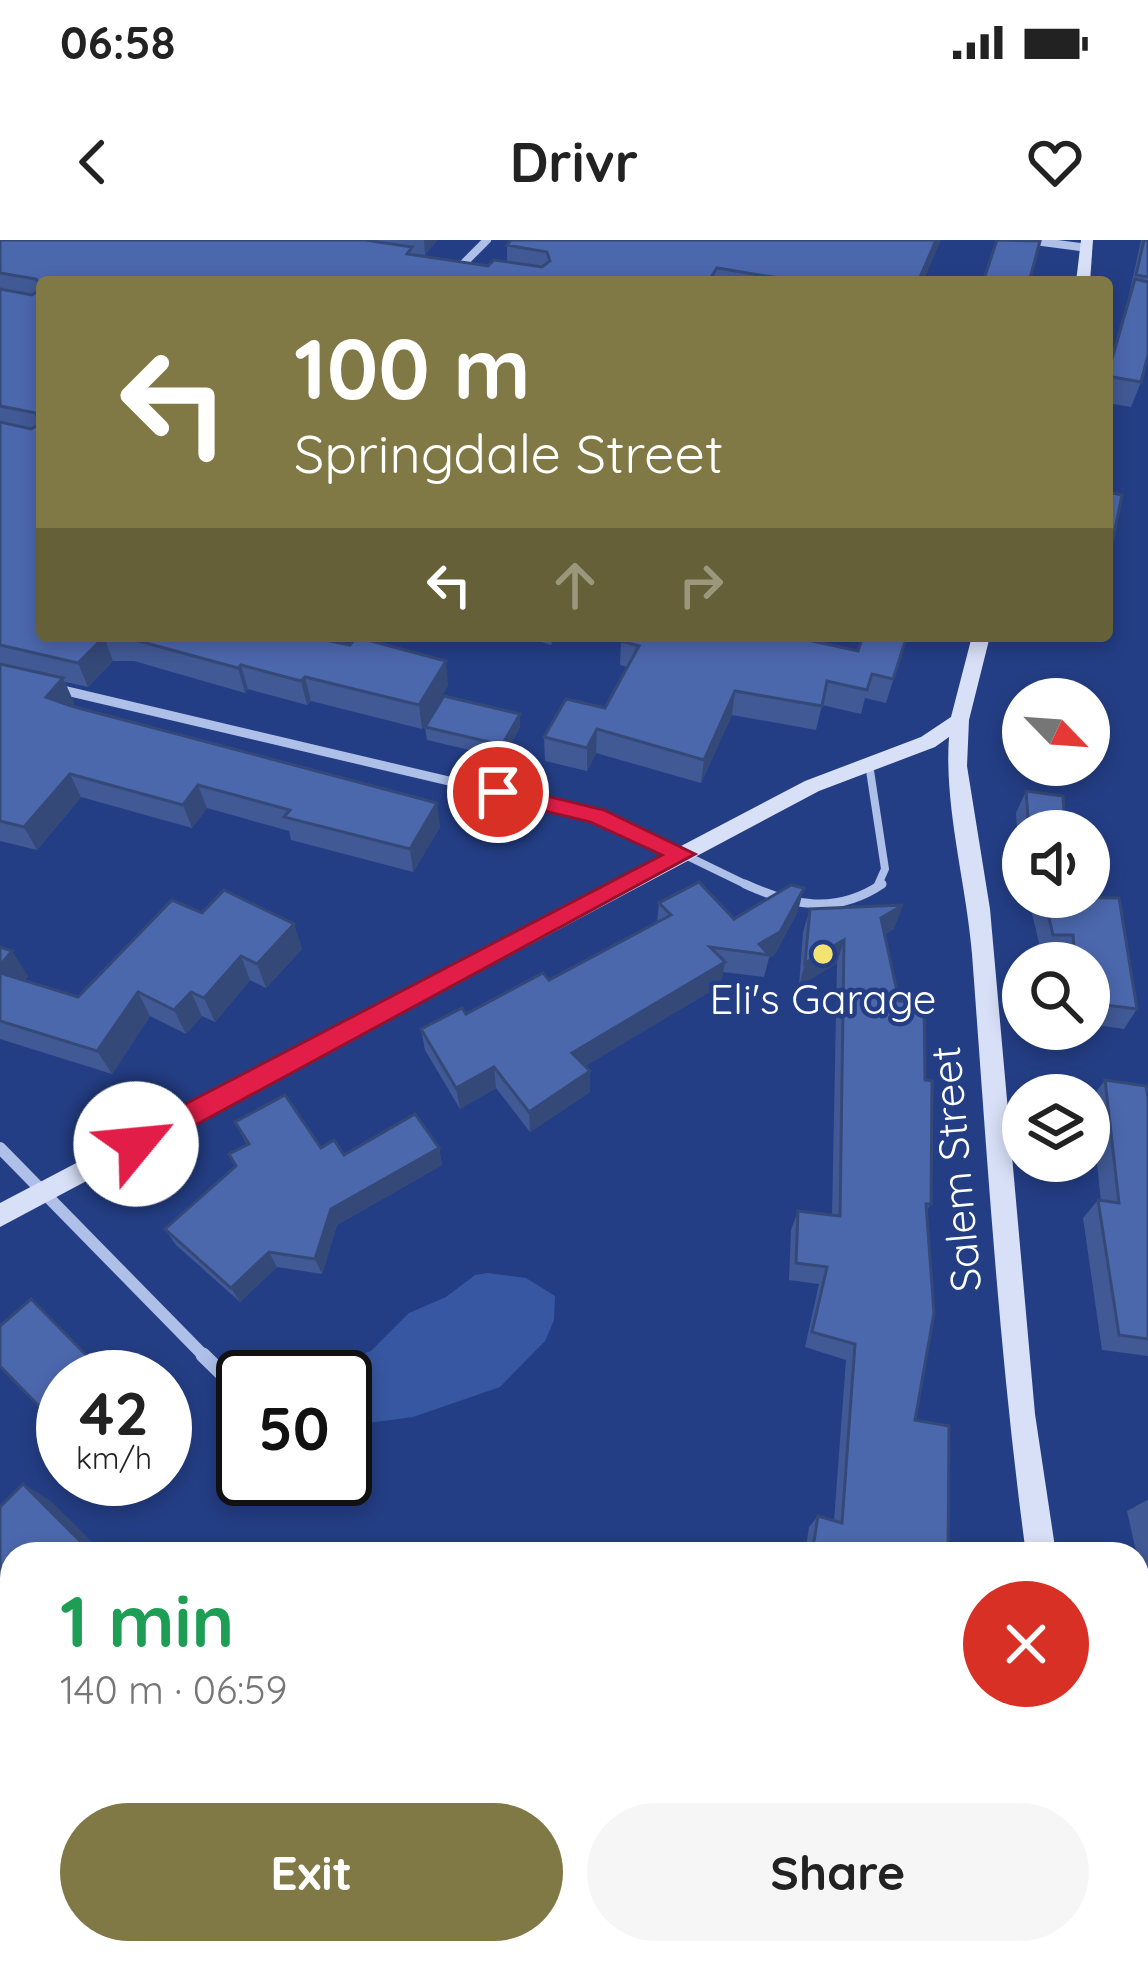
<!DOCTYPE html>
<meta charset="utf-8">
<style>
body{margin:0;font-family:Quicksand,sans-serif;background:#f6f6f6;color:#222;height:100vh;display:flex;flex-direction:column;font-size:45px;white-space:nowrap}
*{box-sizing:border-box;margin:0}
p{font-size:39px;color:#767676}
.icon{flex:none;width:66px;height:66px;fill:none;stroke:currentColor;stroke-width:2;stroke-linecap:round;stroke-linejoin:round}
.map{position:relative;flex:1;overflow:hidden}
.details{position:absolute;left:0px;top:1302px;width:1149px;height:423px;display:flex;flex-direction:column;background:#fff;border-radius:36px 36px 0 0;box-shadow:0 6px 18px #0003}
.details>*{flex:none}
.hud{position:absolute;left:36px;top:36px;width:1077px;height:366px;border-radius:12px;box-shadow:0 6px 18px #0003;background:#807946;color:#fff;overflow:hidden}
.needle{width:78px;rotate:115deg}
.controls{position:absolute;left:1002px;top:438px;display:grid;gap:24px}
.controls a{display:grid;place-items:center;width:108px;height:108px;border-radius:50%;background:#fff;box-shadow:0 6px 18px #0003;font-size:60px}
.speed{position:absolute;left:36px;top:1110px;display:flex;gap:24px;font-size:60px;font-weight:700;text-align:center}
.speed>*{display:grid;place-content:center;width:156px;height:156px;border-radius:50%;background:#fff;box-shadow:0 6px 18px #0003;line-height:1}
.speed small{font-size:30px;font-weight:400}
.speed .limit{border:6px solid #111;border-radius:18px;background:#fff;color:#111}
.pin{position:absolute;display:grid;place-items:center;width:102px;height:102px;color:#fff;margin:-51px;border:6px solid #fff;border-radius:50%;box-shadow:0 3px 12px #0007}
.me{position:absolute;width:132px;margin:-66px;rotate:62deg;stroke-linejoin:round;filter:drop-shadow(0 0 9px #0008)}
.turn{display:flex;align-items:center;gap:42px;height:252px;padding:0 60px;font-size:54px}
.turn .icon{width:156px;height:156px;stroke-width:2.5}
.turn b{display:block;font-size:84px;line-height:102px}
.lanes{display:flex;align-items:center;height:114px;padding:0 60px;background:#0003;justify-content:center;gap:60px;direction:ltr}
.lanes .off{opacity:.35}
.round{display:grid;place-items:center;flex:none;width:126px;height:126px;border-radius:63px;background:#f6f6f6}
.head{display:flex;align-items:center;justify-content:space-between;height:204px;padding:0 60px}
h1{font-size:72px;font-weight:700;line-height:90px;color:#1e9e55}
.cta{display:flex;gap:24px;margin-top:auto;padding:24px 60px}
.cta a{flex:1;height:138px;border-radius:72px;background:#807946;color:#fff;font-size:48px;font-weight:700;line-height:138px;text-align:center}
.cta a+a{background:#f6f6f6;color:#222}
.status{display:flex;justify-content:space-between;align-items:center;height:84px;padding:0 60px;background:#fff;direction:ltr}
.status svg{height:33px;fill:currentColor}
header{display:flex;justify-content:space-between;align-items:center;height:156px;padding:0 60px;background:#fff;font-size:54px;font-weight:700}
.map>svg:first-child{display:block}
</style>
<div class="status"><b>06:58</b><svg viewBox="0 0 49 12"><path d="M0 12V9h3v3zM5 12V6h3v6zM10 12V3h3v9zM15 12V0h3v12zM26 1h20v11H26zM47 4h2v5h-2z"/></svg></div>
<header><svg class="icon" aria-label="back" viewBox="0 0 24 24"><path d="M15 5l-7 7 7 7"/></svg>Drivr<svg class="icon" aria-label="heart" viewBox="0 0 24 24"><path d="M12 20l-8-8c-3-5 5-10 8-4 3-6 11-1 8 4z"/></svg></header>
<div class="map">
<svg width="1148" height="1724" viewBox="0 0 1148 1724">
<rect width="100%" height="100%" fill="#243e85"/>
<path fill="#3857a2" d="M487,1033L526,1038L555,1056L554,1080L545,1101L500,1147L413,1177L345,1186V1137H325L332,1124L371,1111L409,1073L446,1057L475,1035Z"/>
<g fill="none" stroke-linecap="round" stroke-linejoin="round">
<g stroke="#aebfe8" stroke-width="8">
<path d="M869,524L885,629L877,647"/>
<path d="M683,614L751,647"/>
</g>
<path stroke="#aebfe8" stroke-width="9" d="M745,644C793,666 836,675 882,644"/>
<g stroke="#aebfe8" stroke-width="8">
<path d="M1027,0L1088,8"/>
<path d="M458,29L487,0"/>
</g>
<path stroke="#aebfe8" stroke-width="9" d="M54,448L593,575L683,614"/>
<path stroke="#aebfe8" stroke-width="12" d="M0,908L206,1118"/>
<path stroke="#aebfe8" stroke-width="15" d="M203,1115L243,1154"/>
<g fill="#d8e0f7" fill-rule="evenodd">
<path d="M1081,0H1093L1090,42H1076Z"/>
<path d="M972,396H990L969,480L967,526L990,669L1035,1174L1056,1314H1026C999,1115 987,914 972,714C966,642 944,568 949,497L935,507L819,551L0,987V963L805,541L921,497L951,477Z"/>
<path d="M1137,1699L1141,1701L1148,1724H1114L1111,1713H1137Z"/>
</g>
</g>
<g fill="#415995">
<path d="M0,0H437L425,15L412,14L488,26L507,22V5L923,42H42V396H306L448,445L422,489L311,461L307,465L248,449L245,453L134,421H113L88,447L65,442L74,463L71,466L440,587L413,632L291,600L289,591L207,568L192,588L81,557L37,610L0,601Z"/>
<path d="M1141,0H1148V115L1141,142L1131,167L1107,163V130L1128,60Z"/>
<path d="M522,396H555L551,405Z"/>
<path d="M907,396L886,463L865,458L861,474L822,465L816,490L732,475L701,543L596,513L587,531L545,521L544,497L605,468L627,427L620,425L621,401L795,397L858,411Z"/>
<path d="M520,474V487L503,518L427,500L425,487Z"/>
<path d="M1026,551L1065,591H1023V638L1019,623L1016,573Z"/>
<path d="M1028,657H1089L1137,769L1124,789L1089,784V723H1062L1061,716L1042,715Z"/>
<path d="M659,663L734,679L798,671L775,714L769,718L764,737L723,732L721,745L585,826L590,852L530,892L496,848L460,869L425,810L421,789L466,774L549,740L657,682Z"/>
<path d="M810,669L894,689L885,694L899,761L925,840L931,964L926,971L915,1180L948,1313L951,1314H805L809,1287L818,1276L834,1281L846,1120L805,1107L819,1044L789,1040L791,990L798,971L832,975L837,723L799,746L803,692Z"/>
<path d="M202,673L294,684L302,709L266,748L250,740L215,782L202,776L186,794L150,776L112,834L0,799V707L28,736L24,740L78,757Z"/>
<path d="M1105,840L1148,858V1116L1102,1110L1083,978L1098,960L1101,961L1090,860Z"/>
<path d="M235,882L344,915L439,908L442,925L337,985L322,1034L277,1027L240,1062L176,1005L165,989L235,926L229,914L247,905Z"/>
<path d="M1147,1260H1148V1365L1127,1271Z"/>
<path d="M827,1713H1047L1049,1724H829Z"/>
</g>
<g fill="#354979">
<path d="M424,0H437L425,15Z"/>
<path d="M936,0H941L923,42H918Z"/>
<path d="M104,397L113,421L88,447L78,423Z"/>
<path d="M446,421L448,445L422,489L419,465Z"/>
<path d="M241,425L248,449L245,453L238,428Z"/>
<path d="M305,437L311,461L307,465L301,441Z"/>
<path d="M63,438L74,463L57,481L46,457Z"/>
<path d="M735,451L732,475L701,543L704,520Z"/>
<path d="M520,474V487L503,518L502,505Z"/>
<path d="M597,489L596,513L587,531V508Z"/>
<path d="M70,534L81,557L37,610L24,587Z"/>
<path d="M198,545L207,568L192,588L183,565Z"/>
<path d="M437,563L440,587L413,632L410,609Z"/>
<path d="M804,648L798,671L775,714L769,718V715L759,704Z"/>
<path d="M903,665L894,689L873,701L881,678Z"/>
<path d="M294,684L302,709L266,748L257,724Z"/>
<path d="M844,700L837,723L799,746L805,723Z"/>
<path d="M12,711L28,736L11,756L0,740V725Z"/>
<path d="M241,716L250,740L215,782L204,758Z"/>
<path d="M725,722L721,745L572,834V813Z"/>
<path d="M138,752L150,776L112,834L97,811Z"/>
<path d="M191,752L202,776L186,794L174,770Z"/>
<path d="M494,827L496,848L460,869L456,848Z"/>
<path d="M590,831V852L530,892L529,872Z"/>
<path d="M439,908L442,925L337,985L322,1034L315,1019L331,969Z"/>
<path d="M269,1012L277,1027L240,1062L231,1048Z"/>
<path d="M48,1076L106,1134L103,1137H71Z"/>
<path d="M63,1144V1174L57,1180L39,1166Z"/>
<path d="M23,1244L51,1261L104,1314H93Z"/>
<path d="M12,1487V1526L0,1539V1500Z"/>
</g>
<g fill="#4c68ad" stroke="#354979" stroke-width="3">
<path d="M0,0H365L412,7L407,14L488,26L494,20L542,27L550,21L547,12L507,5L511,0H936L918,42H803L717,28L708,42H42V396H306L350,405L356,397L446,421L419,465L305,437L301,441L241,425L238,428L124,397H104L78,423L0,405V182L31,189L40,184L36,173L0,166V49L32,55L42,49L36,39L0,33Z"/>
<path d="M997,0L1040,1L1029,42H983Z"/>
<path d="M1144,0H1148V37L1136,35Z"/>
<path d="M1135,39L1148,42V115L1141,142L1107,136Z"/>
<path d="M1107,252L1122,255L1110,314H1107Z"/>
<path d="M624,396H790L858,411L863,396H907L893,439L872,434L867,450L827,441L822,466L735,451L704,520L597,489L587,508L544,497L566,459L605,468L639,406L621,401Z"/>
<path d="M0,424L63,438L46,457L71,466L437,563L410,609L284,577L290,570L198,545L183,565L70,534L24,587L0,581Z"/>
<path d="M444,456L520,474L502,505L425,487Z"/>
<path d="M1026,551L1063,556L1065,591H1029Z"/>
<path d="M699,642L734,679L791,645L804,648L780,692L759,704L769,715L710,707L725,722L572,813L590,831L529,872L494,827L456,848L421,789L462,768L466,774L543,733L549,740L671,675L659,663Z"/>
<path d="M224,650L294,684L257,724L241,716L204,758L191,752L174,770L138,752L97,811L0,781V733L78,757L172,660L202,673Z"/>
<path d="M1044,657L1119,658L1137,769L1089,763V723H1075L1073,695H1053Z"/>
<path d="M903,665L881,678L899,761L924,764L925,840L932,841L931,964H926L934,1073L915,1180L949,1186L948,1313L951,1314H812L818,1276L842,1283L855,1104L812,1092L827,1027L796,1023L798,971L840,976L844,700L805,723L810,669Z"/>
<path d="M0,707L12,711L0,725Z"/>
<path d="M1105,840L1146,846L1148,858V1099L1119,1095L1098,960L1119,963Z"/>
<path d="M285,855L321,908L334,900L344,915L415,874L439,908L331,969L315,1019L269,1012L231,1048L165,989L236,926L229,914L249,904L235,882Z"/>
<path d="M31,1059L90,1119L71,1137H63V1144L39,1166L0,1126V1086Z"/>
<path d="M23,1244L93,1314H12V1487L0,1500V1267Z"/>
<path d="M839,1713H1047L1049,1724H841Z"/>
</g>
<path fill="#e11d48" stroke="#92132f" stroke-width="3" d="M498,544L604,570L695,614L146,912H126V895L662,615L590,582L490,558L487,552Z"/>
<circle fill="#f3e371" stroke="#243e85" stroke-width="4.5" cx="823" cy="714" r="12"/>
<g text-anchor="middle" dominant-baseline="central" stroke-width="9" stroke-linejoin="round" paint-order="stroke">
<g font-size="42" fill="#fff" stroke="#243e85">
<text x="823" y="758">Eli's Garage</text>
</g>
<g font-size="42" fill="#fff" stroke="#243e85">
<text transform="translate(955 929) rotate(-95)">Salem Street</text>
</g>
</g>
</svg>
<div class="controls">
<a><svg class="needle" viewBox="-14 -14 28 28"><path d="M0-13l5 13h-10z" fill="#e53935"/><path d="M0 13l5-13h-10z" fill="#767676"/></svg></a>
<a><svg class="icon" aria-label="sound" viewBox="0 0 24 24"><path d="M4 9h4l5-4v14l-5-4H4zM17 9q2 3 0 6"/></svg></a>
<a><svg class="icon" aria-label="search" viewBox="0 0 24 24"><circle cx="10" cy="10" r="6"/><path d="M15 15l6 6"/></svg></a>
<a><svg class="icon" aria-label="layers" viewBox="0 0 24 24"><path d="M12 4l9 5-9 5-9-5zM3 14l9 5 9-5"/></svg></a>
</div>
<div class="speed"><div>42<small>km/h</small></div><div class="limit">50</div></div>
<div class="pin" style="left:498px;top:552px;background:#d93025"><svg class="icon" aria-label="arrive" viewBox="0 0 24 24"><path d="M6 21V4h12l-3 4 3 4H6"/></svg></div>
<svg class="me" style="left:136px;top:904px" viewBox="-20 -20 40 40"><circle r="19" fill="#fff"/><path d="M0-13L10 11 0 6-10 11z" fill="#e11d48"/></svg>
<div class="hud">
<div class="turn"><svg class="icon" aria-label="left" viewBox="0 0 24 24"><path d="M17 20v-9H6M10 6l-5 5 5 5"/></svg><div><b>100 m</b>Springdale Street</div></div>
<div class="lanes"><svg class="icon" aria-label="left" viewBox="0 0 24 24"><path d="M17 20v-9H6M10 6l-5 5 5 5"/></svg><svg class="icon off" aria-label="ahead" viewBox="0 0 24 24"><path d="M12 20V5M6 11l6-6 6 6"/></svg><svg class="icon off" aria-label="right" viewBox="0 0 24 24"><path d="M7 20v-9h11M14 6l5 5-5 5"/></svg></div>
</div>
<section class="details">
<div class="head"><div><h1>1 min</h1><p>140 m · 06:59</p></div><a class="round" style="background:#d93025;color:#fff"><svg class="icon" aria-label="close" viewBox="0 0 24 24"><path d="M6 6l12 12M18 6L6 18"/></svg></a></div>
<div class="cta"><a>Exit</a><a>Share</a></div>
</section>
</div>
